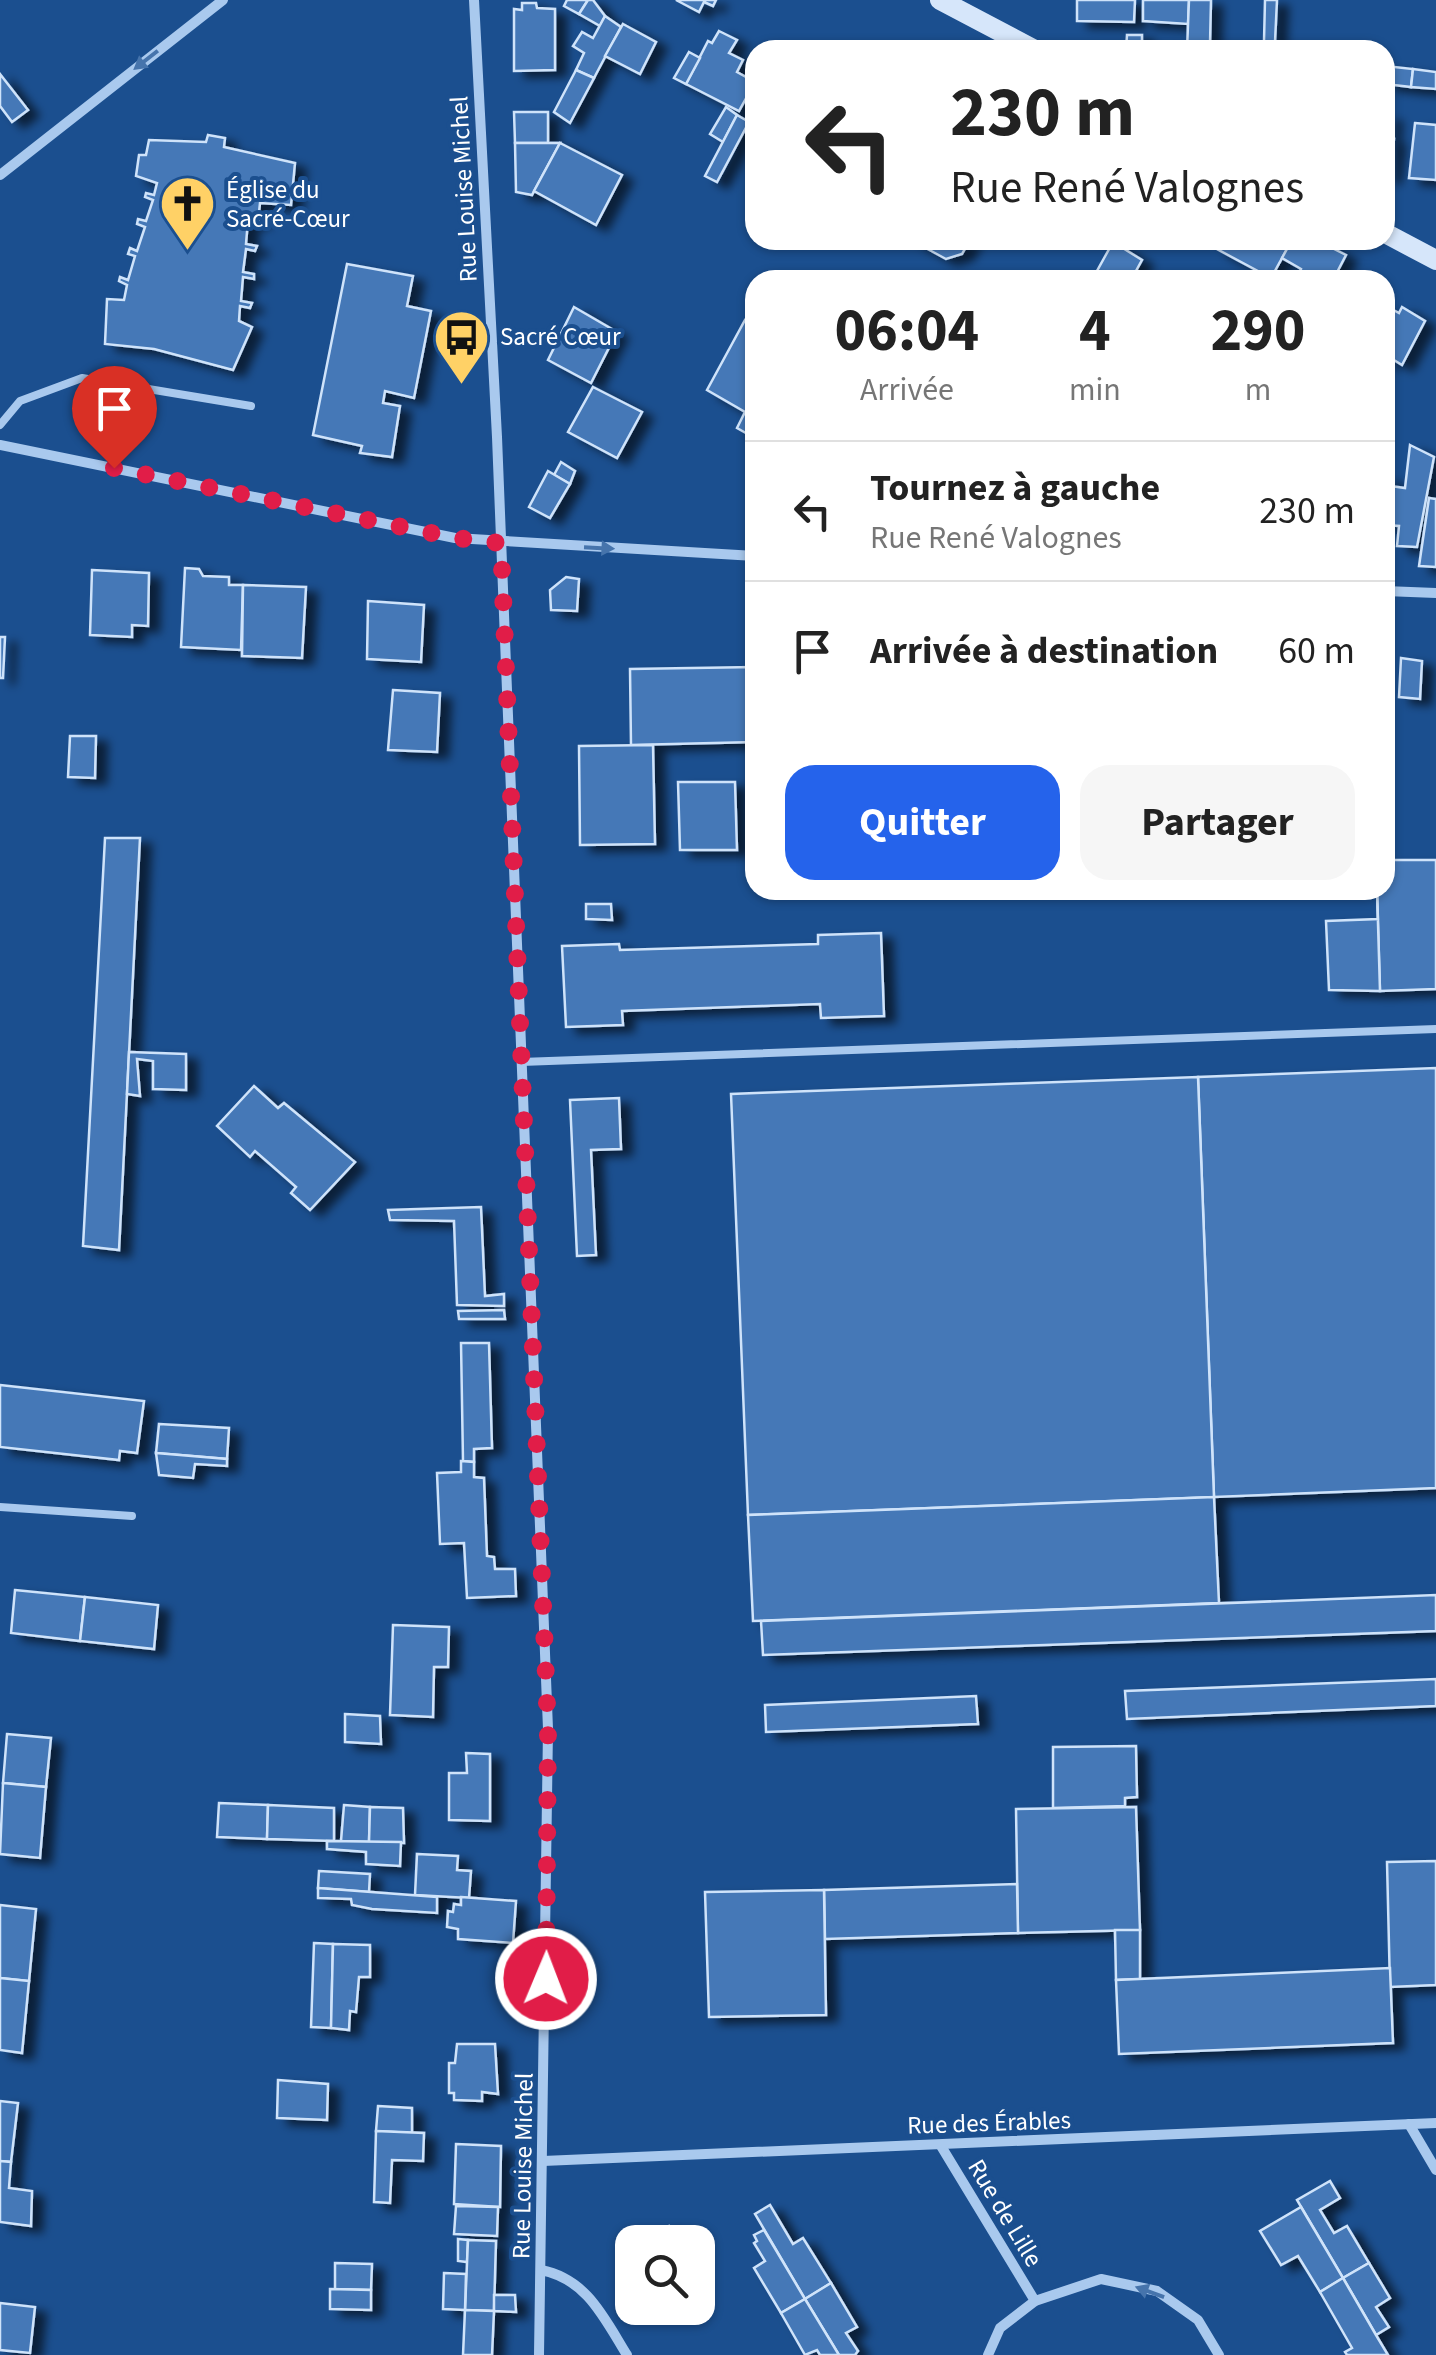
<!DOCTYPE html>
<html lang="fr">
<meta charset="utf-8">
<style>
body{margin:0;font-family:"Source Sans 3",sans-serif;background:#f6f6f6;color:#222;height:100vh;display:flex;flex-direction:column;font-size:38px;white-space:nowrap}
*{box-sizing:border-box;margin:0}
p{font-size:32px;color:#767676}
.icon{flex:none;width:55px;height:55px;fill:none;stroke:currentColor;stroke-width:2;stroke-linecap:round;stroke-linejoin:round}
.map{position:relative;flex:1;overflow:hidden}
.details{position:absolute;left:745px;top:270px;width:650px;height:630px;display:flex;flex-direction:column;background:#fff;border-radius:30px;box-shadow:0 2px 8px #0004}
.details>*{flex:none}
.hud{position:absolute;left:745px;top:40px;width:650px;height:210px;border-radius:30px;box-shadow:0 2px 8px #0004;background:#fff;color:#222;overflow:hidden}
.buttons{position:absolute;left:615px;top:2225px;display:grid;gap:20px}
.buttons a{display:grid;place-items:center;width:100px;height:100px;border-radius:20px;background:#fff;box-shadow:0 2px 8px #0004;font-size:50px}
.pin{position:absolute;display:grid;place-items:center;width:85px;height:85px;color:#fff;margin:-102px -42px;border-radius:50% 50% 50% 0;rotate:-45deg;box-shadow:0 0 10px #0007}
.pin .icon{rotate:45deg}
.me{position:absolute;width:110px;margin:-55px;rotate:1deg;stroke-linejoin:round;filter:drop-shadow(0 0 8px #0008)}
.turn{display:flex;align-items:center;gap:35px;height:210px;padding:0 40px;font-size:45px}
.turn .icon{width:130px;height:130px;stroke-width:2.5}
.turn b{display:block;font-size:70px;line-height:85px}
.eta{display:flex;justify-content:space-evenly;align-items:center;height:170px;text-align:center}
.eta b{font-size:60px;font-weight:700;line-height:70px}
.primary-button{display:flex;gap:20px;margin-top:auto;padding:20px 40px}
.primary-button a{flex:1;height:115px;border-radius:30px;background:#2563eb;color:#fff;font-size:40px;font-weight:700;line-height:115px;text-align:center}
.primary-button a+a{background:#f6f6f6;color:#222}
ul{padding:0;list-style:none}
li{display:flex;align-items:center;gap:30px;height:140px;padding:0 40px;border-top:2px solid #e0e0e0}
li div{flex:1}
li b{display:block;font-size:38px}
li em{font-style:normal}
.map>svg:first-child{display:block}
</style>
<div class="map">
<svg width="1436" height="2355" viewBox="0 0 1436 2355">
<defs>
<filter id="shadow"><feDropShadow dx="11" dy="6" stdDeviation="5" flood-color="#0009"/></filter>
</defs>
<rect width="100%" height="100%" fill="#1b4f8f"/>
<g fill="#4478b7" stroke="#cfe3fa" stroke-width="2.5" filter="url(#shadow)">
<path d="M567,0H588L579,14L564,6Z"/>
<path d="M588,0H593L605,16L600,26L579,14Z"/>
<path d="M676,0H716L713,6L704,2L699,12Z"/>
<path d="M1077,0H1135L1134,22L1077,21Z"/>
<path d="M1143,0H1189L1188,24L1143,21Z"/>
<path d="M1189,0H1211L1210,44L1227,46V50H1187Z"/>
<path d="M1265,0H1277L1275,42L1264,41Z"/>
<path d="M522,3H536L537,8L555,9V70L514,71V9L522,10Z"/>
<path d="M605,16L621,27L594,78L576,70L584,53L573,46L582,32L593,38Z"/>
<path d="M623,24L656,42L640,74L605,56Z"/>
<path d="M719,31L737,40L729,53L743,60L737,72L755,82L739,111L686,84L708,41L712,43Z"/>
<path d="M1127,35H1142V50H1126Z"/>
<path d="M689,52L700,58L686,84L674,78Z"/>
<path d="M1385,66L1413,69L1411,87L1385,84Z"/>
<path d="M1413,69L1436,72V89L1411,87Z"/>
<path d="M576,70L594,78L570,123L554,112Z"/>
<path d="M0,74L28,110L12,122L0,106Z"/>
<path d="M726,107L737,115L723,142L710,134Z"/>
<path d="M514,112H548V143H515Z"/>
<path d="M737,115L749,122L717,182L705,176Z"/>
<path d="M1385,115L1391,116L1389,139H1394L1390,177H1385Z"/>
<path d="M1415,123L1436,125V180L1409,178Z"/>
<path d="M208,135L225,138L224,147L295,163L291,205L260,203L258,222L248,220L246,244L257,246L255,251L246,249L243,272L254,274V279L243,277L241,301L252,303L250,308L240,306L239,321L252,327L233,370L154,349L105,344L107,299L124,300L127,285L119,281L120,277L128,280L135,256L128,254L130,248L137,251L145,227L137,224L138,219L146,221L153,200L145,197L146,193L154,195L157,183L136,176L139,155H146L149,140L206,142Z"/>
<path d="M515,143H560L532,195L516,192Z"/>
<path d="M560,143L622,175L596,225L534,191Z"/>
<path d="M911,240H970L962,254L946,259Z"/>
<path d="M1220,240H1292L1271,278L1215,248Z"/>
<path d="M1292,240H1316L1346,255L1333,280L1315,276L1314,280H1305L1298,276L1301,269L1282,258Z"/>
<path d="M1113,242L1142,260L1131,280H1092Z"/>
<path d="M347,264L413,276L407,306L431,311L414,398L385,391L383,403L400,406L392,457L360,453L362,446L313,435Z"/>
<path d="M574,307L617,332L591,383L548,360Z"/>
<path d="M1388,307L1399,313L1402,307L1425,321L1402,365L1389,357L1385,364V313Z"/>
<path d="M745,320L755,326V447L750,444L753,437L737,428L745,412L707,390Z"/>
<path d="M593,387L642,412L617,458L568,432Z"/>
<path d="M1410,445L1434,457L1417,547L1397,546L1399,526L1385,525V477L1391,478L1390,486L1405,488Z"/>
<path d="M561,462L575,471L570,484L554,475Z"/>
<path d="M548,471L570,484L550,518L529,507Z"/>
<path d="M1429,498L1436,499V567L1419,566Z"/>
<path d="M185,568L199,569L203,576L229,577V585H243L241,650L181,647Z"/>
<path d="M92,570L149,573L148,626L132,625V637L90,635Z"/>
<path d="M566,577L579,579L577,611L551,610L550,590Z"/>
<path d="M243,585L306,587L302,658L242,656Z"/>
<path d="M368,601L424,605L421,662L367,659Z"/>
<path d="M0,637H5L3,678H0Z"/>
<path d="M1401,658L1422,661L1420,699L1399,697Z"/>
<path d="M755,667V742L631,745L630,669Z"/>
<path d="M393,690L440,693L437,752L388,750Z"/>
<path d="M70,736H96L95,778L68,777Z"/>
<path d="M653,745L655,844L580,845L579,746Z"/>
<path d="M678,782H735L737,850H680Z"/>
<path d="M105,838H140L119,1250L83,1246Z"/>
<path d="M1385,860H1436V989L1380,991L1377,890H1385Z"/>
<path d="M1377,890L1380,991L1329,990L1326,921L1378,919Z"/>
<path d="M586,904H611L612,920L586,919Z"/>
<path d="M881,933L884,1016L821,1018L820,1004L622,1011L623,1025L566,1027L562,946L619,944L620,950L818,944V935Z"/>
<path d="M129,1052L186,1054V1090L153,1089V1061L137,1059L140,1096L127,1094Z"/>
<path d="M1436,1068V1488L1214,1497L1198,1077Z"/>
<path d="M1198,1077L1214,1497L748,1515L731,1094Z"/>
<path d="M254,1086L278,1108L284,1103L355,1162L310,1210L291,1193L296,1187L255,1151L250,1157L217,1126Z"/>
<path d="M619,1098L621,1149L591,1150L596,1255L577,1256L570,1100Z"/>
<path d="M481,1207L485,1296L504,1294V1306L457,1305L454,1221L390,1220L388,1210Z"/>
<path d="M504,1310L505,1319H459L458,1311Z"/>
<path d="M461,1343H489L492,1448L474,1449V1462L463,1461Z"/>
<path d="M0,1385L144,1401L137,1453L120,1451L119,1460L0,1447Z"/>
<path d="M159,1424L229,1428L227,1459L156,1453Z"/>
<path d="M156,1453L227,1459V1466L195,1464L193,1478L159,1475Z"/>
<path d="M461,1461L474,1462V1477L484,1478L487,1556L494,1557L495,1569H515L516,1596L467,1598L464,1543L440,1544L437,1473L461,1472Z"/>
<path d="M1214,1497L1219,1603L753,1621L748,1515Z"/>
<path d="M15,1590L85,1597L80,1641L11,1633Z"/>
<path d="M1436,1595V1631L763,1655L761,1621Z"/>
<path d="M85,1597L158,1605L154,1649L80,1641Z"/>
<path d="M393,1625L449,1627L448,1667H434L433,1717L390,1715Z"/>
<path d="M1436,1679V1706L1127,1719L1125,1691Z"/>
<path d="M976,1696L978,1724L766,1732L765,1705Z"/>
<path d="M345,1714L380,1716L381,1744L345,1742Z"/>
<path d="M7,1734L51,1738L46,1787L3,1783Z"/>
<path d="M1136,1746L1137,1797L1125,1798V1806L1053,1808V1747Z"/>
<path d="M466,1753L490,1754V1821L449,1820V1773H467Z"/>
<path d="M3,1783L46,1787L40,1858L0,1854Z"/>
<path d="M219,1803L268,1805L267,1839L217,1837Z"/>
<path d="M268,1805L334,1808V1841L267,1839Z"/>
<path d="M344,1805L370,1807L369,1842L341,1841Z"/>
<path d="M370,1807L403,1808L404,1843L369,1842Z"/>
<path d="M1136,1807L1140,1930L1018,1933L1016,1809Z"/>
<path d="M327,1841L401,1842L400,1866L366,1864V1852L327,1849Z"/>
<path d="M417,1854L458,1856L457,1870L471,1871L469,1898L415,1895Z"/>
<path d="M1436,1861V1985L1390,1987L1387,1862Z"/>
<path d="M319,1871L370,1874L369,1892L318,1888Z"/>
<path d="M1017,1884L1018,1933L825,1939L824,1890Z"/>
<path d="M318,1888L437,1897V1913L372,1909L352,1905L351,1899L318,1898Z"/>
<path d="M824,1890L826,2015L709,2017L705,1892Z"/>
<path d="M461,1897L516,1901L513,1943L458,1939V1929L447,1927L448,1911L453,1912L454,1904L461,1905Z"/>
<path d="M0,1905L36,1909L29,1981L0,1978Z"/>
<path d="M1115,1930H1140V1979L1116,1980Z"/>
<path d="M314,1943L333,1944L331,2028L311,2027Z"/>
<path d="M333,1944L370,1945V1977H359L356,2012L350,2011L349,2030L331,2028Z"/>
<path d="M1390,1968L1393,2043L1119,2054L1116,1980Z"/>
<path d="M0,1978L29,1981L22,2053L0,2050Z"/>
<path d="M457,2044H495L498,2094L482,2092V2101L454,2100V2093H449V2063H455Z"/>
<path d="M278,2080L328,2084L327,2120L277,2118Z"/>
<path d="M0,2101L18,2103L11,2162L0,2161Z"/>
<path d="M378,2106L412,2108V2133L376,2131Z"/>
<path d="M376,2131L424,2133L423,2161L392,2160L390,2203L374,2202Z"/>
<path d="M456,2144L501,2146L500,2207L454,2204Z"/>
<path d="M0,2161L11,2162L9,2188L32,2191L31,2226L0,2222Z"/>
<path d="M1330,2181L1340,2198L1320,2210L1334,2233L1347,2226L1369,2263L1343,2278L1297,2200Z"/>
<path d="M770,2205L793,2244L803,2238L831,2283L805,2299L755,2214Z"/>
<path d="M456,2206L498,2207L497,2236L454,2234Z"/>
<path d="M1301,2207L1343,2278L1320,2292L1298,2256L1281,2265L1260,2231Z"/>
<path d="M669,2226L678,2242H640Z"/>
<path d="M764,2230L805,2299L781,2313L754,2268L765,2261L754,2243L757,2241L754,2235Z"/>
<path d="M458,2239L468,2240L467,2262L458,2261Z"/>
<path d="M468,2240L496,2241L494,2311L465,2310Z"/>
<path d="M632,2247V2277L619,2255Z"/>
<path d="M335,2263L372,2264L371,2290L335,2289Z"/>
<path d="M1369,2263L1390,2298L1376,2307L1389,2327L1376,2335L1343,2278Z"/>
<path d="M444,2273L466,2274L465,2310L443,2309Z"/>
<path d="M1343,2278L1376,2335L1388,2355H1347L1345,2352L1352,2348L1320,2292Z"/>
<path d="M831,2283L857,2327L846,2333L858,2351L855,2355H839L805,2299Z"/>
<path d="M330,2289L371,2290V2310L330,2309Z"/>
<path d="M494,2295H515L516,2312L494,2311Z"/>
<path d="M805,2299L839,2355H820L817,2350L805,2355L781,2313Z"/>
<path d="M0,2303L35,2307L30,2353L0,2350Z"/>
<path d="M465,2310L494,2311L492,2355H463Z"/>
</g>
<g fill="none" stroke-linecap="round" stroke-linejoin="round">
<g stroke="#a9c9ee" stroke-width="8">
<path d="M0,425L20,401L82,378L251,406"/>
<path d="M521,1062L1436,1029"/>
<path d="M0,1507L132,1516"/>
</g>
<g stroke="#a9c9ee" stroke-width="10">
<path d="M474,0L497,437L548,1729L539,2355"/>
<path d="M0,175L223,0"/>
<path d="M0,445L455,538L755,556"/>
<path d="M1385,591L1436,593"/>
<path d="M1409,2124L1436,2170"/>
<path d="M941,2146L1035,2301"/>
<path d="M543,2161L1436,2123"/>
<path d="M541,2270C587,2279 604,2318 627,2355"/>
<path d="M988,2355L1000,2328L1035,2301L1101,2279L1157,2291L1198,2320L1219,2355"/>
</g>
<g stroke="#d6e6fa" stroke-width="20">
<path d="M940,0L1035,50"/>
<path d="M1385,233L1436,260"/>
</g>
</g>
<defs><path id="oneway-solid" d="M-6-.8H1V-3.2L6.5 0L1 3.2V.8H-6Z" transform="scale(2.5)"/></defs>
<g fill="#4674ac">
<use href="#oneway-solid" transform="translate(146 60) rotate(142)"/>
<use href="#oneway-solid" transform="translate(599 548) rotate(3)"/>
<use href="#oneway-solid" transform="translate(1150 2292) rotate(-160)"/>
</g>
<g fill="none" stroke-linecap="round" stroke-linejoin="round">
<path stroke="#e11d48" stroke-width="18" stroke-dasharray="0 32.4" d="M114,468L456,538L501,543L548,1729L546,1979"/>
</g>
<defs>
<symbol id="church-pin" viewBox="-11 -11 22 30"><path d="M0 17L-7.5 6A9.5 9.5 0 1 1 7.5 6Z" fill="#ffd166" stroke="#1b4f8f"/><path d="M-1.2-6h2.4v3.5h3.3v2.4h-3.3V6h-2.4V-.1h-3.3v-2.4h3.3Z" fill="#111"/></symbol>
<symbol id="bus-pin" viewBox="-11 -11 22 30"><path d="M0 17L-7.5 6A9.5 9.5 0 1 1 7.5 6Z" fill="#ffd166" stroke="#1b4f8f"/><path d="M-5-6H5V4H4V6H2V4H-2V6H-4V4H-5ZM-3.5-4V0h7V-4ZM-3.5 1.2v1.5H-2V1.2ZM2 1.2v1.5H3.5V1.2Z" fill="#111"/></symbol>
</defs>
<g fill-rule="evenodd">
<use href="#church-pin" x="156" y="172" width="63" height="86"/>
<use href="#bus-pin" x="430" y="306" width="63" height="86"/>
</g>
<g text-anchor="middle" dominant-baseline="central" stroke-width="8" stroke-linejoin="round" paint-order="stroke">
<g font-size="25" fill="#fff" stroke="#1b4f8f">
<text transform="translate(464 189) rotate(-93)">Rue Louise Michel</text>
<text transform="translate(989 2123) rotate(-2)">Rue des Érables</text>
<text transform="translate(523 2166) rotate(-89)">Rue Louise Michel</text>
<text transform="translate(1005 2213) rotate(59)">Rue de Lille</text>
</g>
<g font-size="25" fill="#fff" stroke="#1b4f8f" text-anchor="start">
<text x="226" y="190">Église du<tspan x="226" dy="29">Sacré-Cœur</tspan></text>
<text x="500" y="337">Sacré Cœur</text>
</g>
</g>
</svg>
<div class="buttons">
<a><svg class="icon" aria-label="search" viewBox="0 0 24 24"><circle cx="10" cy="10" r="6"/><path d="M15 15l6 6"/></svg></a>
</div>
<div class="pin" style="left:114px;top:468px;background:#d93025"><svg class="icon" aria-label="arrive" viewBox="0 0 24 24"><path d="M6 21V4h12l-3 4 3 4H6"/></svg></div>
<svg class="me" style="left:546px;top:1979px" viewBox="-20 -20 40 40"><circle r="17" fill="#e11d48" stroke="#fff" stroke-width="3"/><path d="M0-11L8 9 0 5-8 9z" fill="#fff"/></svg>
<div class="hud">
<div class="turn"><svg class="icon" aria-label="left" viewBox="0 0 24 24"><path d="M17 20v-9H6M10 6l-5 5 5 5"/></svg><div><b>230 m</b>Rue René Valognes</div></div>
</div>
<section class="details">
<div class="eta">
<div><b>06:04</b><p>Arrivée</p></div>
<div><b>4</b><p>min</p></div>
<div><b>290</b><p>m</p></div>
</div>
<ul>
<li><svg class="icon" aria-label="left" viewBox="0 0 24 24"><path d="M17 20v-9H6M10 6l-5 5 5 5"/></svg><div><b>Tournez à gauche</b><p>Rue René Valognes</p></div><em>230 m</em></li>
<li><svg class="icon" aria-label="arrive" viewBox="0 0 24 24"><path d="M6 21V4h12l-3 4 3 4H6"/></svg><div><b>Arrivée à destination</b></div><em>60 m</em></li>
</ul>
<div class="primary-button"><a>Quitter</a><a>Partager</a></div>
</section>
</div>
